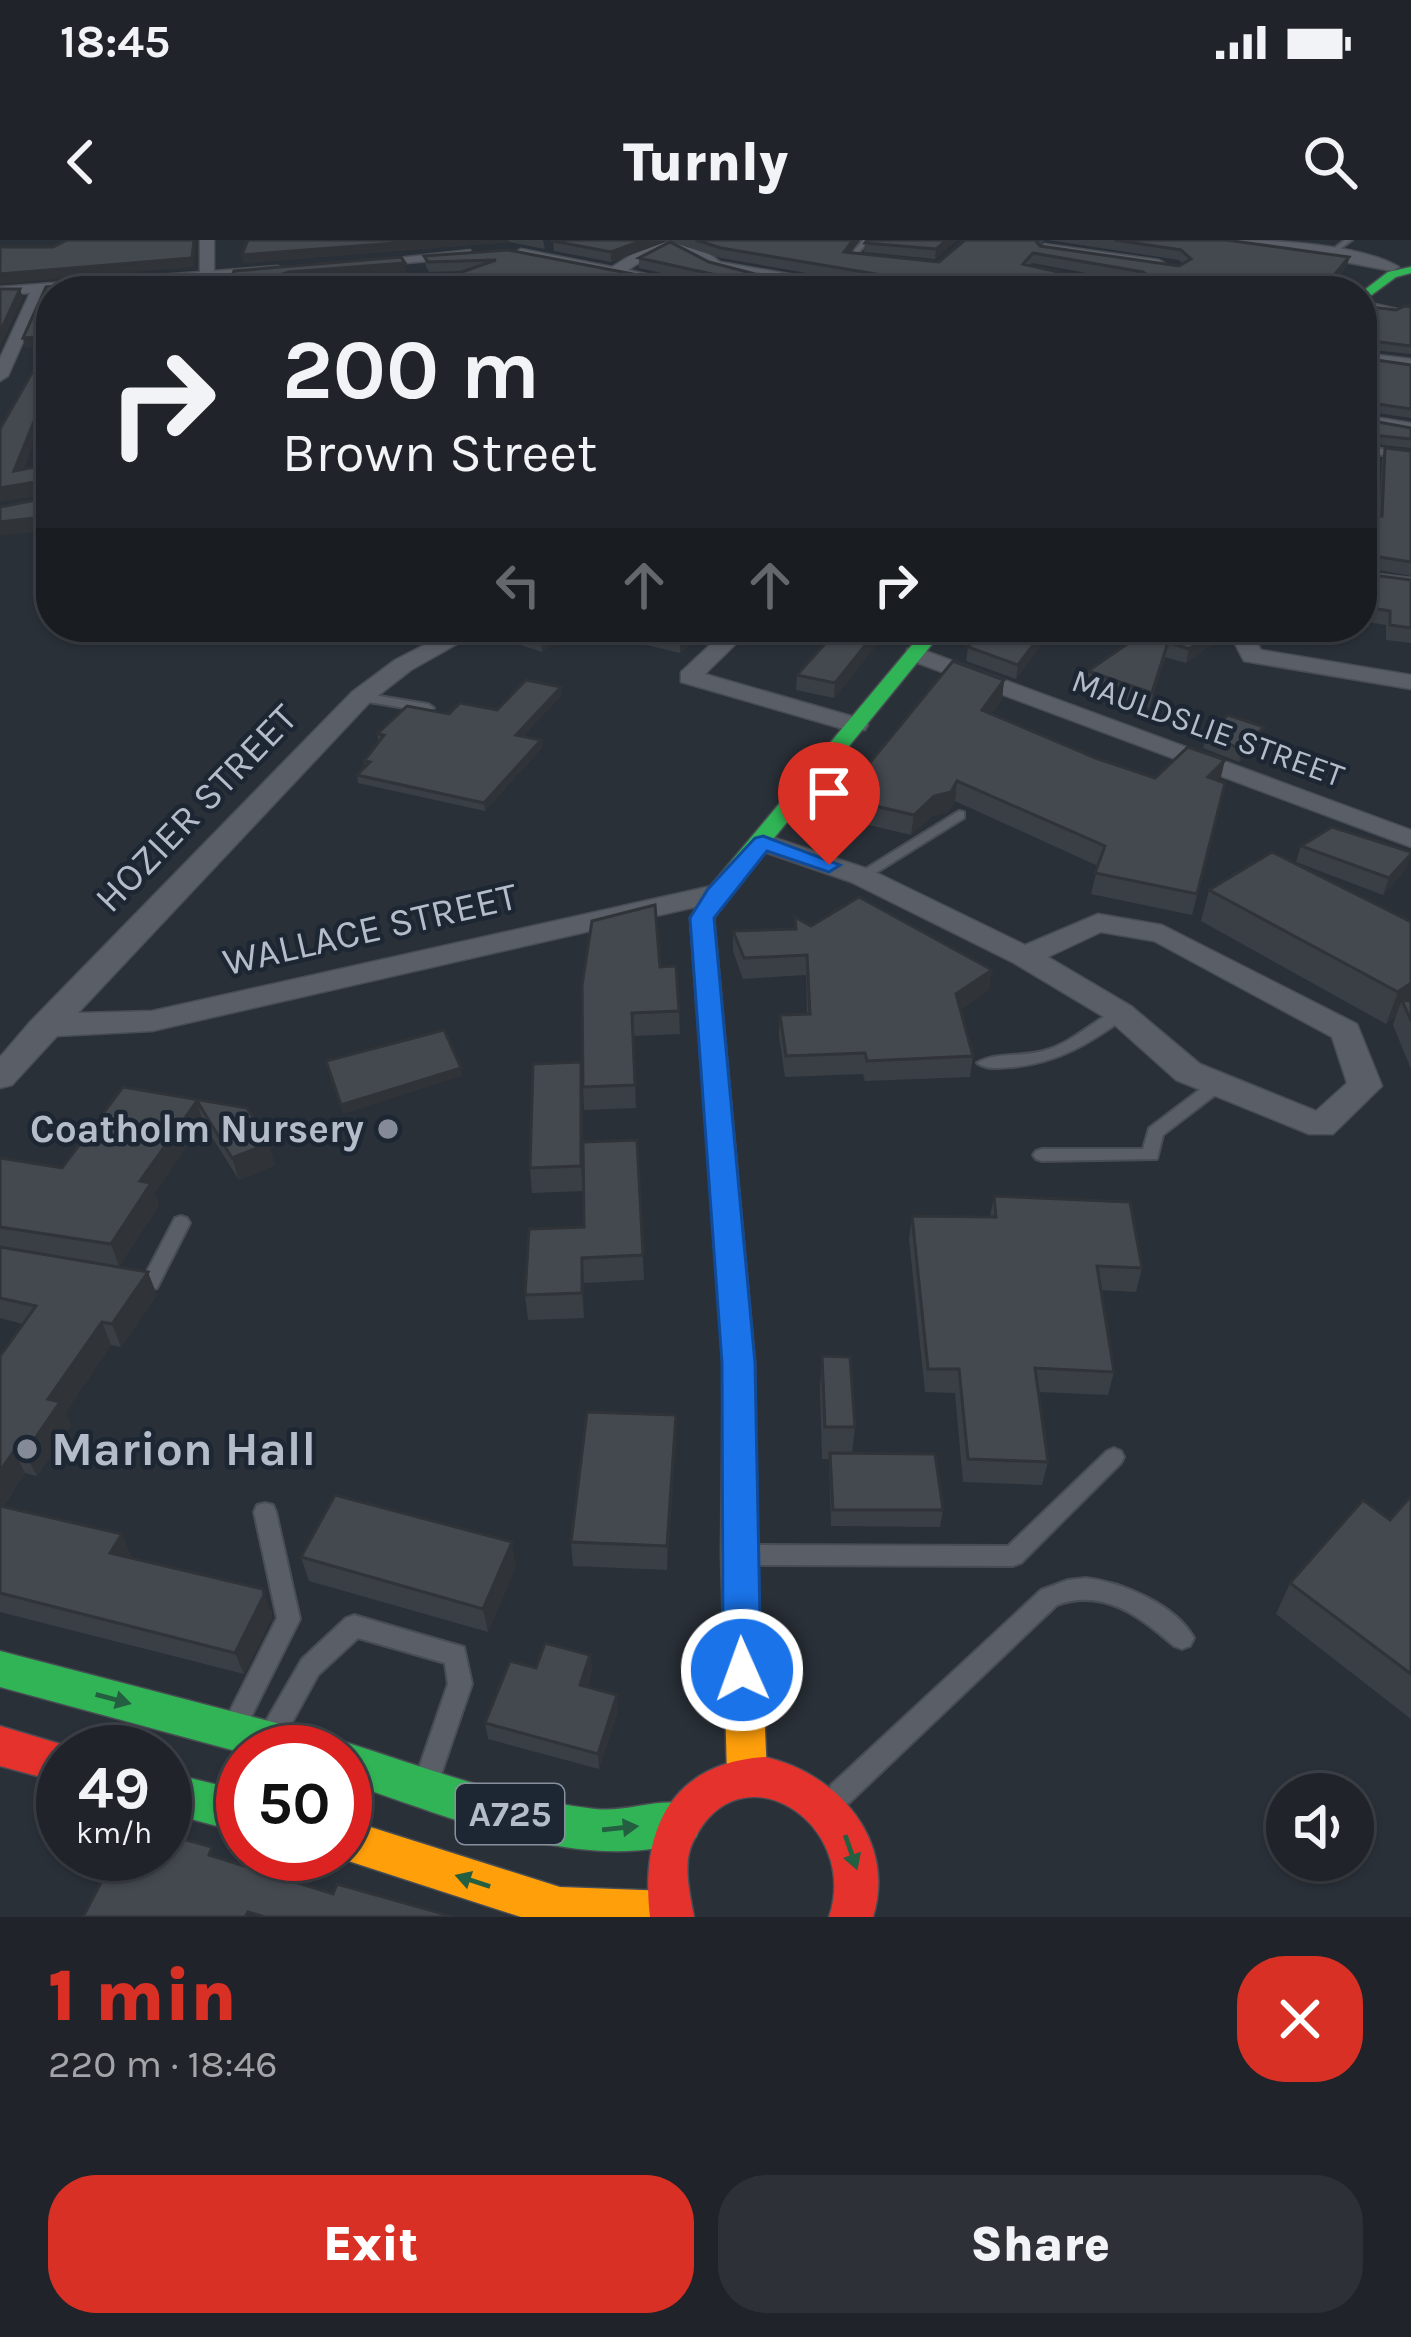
<!DOCTYPE html>
<meta charset="utf-8">
<style>
body{margin:0;font-family:Karla,sans-serif;background:#2d3036;color:#f1f3f6;height:100vh;display:flex;flex-direction:column;font-size:45px;white-space:nowrap}
*{box-sizing:border-box;margin:0}
p{font-size:39px;color:#a2a4a8}
.icon{flex:none;width:66px;height:66px;fill:none;stroke:currentColor;stroke-width:2;stroke-linecap:round;stroke-linejoin:round}
.map{position:relative;height:1677px;overflow:hidden}
.panel{display:flex;flex-direction:column;background:#20242a;flex:1}
.panel>*{flex:none}
.banner{position:absolute;left:36px;top:36px;width:1341px;height:366px;border-radius:48px;box-shadow:0 3px 9px #0004,0 0 0 3px #3d4147;background:#20242a;color:#f1f3f6;overflow:hidden}
.controls{position:absolute;left:1266px;top:1533px;display:grid;gap:24px}
.controls a{display:grid;place-items:center;width:108px;height:108px;border-radius:50%;background:#20242a;box-shadow:0 3px 9px #0004,0 0 0 3px #3d4147;font-size:60px}
.speed{position:absolute;left:36px;top:1485px;display:flex;gap:24px;font-size:60px;font-weight:700;text-align:center}
.speed>*{display:grid;place-content:center;width:156px;height:156px;border-radius:50%;background:#20242a;box-shadow:0 3px 9px #0004,0 0 0 3px #3d4147;line-height:1}
.speed small{font-size:30px;font-weight:400}
.speed .limit{border:18px solid #d22;background:#fff;color:#111}
.pin{position:absolute;display:grid;place-items:center;width:102px;height:102px;color:#fff;margin:-123px -51px;border-radius:50% 50% 50% 0;rotate:-45deg;box-shadow:0 0 12px #0007}
.pin .icon{rotate:45deg}
.me{position:absolute;width:132px;margin:-66px;rotate:358deg;stroke-linejoin:round;filter:drop-shadow(0 0 9px #0008)}
.turn{display:flex;align-items:center;gap:42px;height:252px;padding:0 48px;font-size:54px}
.turn .icon{width:156px;height:156px;stroke-width:2.5}
.turn b{display:block;font-size:84px;line-height:102px}
.lanes{display:flex;align-items:center;height:114px;padding:0 48px;background:#0003;justify-content:center;gap:60px;direction:ltr}
.lanes .off{opacity:.35}
.round{display:grid;place-items:center;flex:none;width:126px;height:126px;border-radius:48px;background:#2d3036}
.summary{display:flex;align-items:center;justify-content:space-between;height:204px;padding:0 48px}
h1{font-size:72px;font-weight:800;line-height:90px;color:#d93025}
.button{display:flex;gap:24px;margin-top:auto;padding:24px 48px}
.button a{flex:1;height:138px;border-radius:48px;background:#d93025;color:#fff;font-size:48px;font-weight:800;line-height:138px;text-align:center}
.button a+a{background:#2d3036;color:#f1f3f6}
.status{display:flex;justify-content:space-between;align-items:center;height:84px;padding:0 60px;background:#20242a;direction:ltr}
.status svg{height:33px;fill:currentColor}
header{display:flex;justify-content:space-between;align-items:center;height:156px;padding:0 48px;background:#20242a;font-size:54px;font-weight:800}
.map>svg:first-child{display:block}
</style>
<div class="status"><b>18:45</b><svg viewBox="0 0 49 12"><path d="M0 12V9h3v3zM5 12V6h3v6zM10 12V3h3v9zM15 12V0h3v12zM26 1h20v11H26zM47 4h2v5h-2z"/></svg></div>
<header><svg class="icon" aria-label="back" viewBox="0 0 24 24"><path d="M15 5l-7 7 7 7"/></svg>Turnly<svg class="icon" aria-label="search" viewBox="0 0 24 24"><circle cx="10" cy="10" r="6"/><path d="M15 15l6 6"/></svg></header>
<div class="map">
<svg width="1411" height="1677" viewBox="0 0 1411 1677">
<rect width="100%" height="100%" fill="#2a3038"/>
<g fill="none" stroke-linecap="round" stroke-linejoin="round">
<defs>
<g id="lane">
<path d="M863,0H870L855,16L865,18V20L847,19Z"/>
<path d="M1345,0H1352L1332,15H1328V13Z"/>
<path d="M1362,206L1411,213V219L1362,212Z"/>
<path d="M361,453L428,464L434,468L428,472L357,460V454Z"/>
<path d="M959,571L964,572V578L866,639H856L854,636Z"/>
<path d="M1120,768L1126,769L1128,773L1126,777C1091,803 1057,823 1013,827C1000,828 987,830 977,823C993,812 1023,817 1043,811C1073,803 1093,780 1120,768Z"/>
<path d="M1217,839L1223,841L1225,845L1223,849L1163,895L1157,919L1042,921L1036,919L1033,915L1036,911L1042,909H1143L1149,888L1211,841Z"/>
<path d="M181,976L187,978L190,983L157,1048L150,1050L128,1045L126,1040L128,1035H145L175,978Z"/>
<path d="M1114,1208L1121,1211L1124,1217L1121,1223L1021,1323L1013,1326L752,1325L744,1322L741,1315L744,1308L752,1305L1008,1306L1107,1211Z"/>
<path d="M265,1263L273,1265L276,1272L300,1379L246,1487L238,1491L230,1487L226,1479L277,1378L254,1272L257,1265Z"/>
<path d="M1086,1338C1122,1342 1176,1365 1194,1398L1190,1406L1182,1409L1174,1406C1139,1376 1104,1348 1057,1365L849,1563L840,1566L831,1563L828,1554L831,1545L1041,1350L1068,1340Z"/>
<path d="M354,1375L464,1407L472,1444L439,1540L430,1543L421,1540L418,1531L448,1444L445,1423L358,1398L318,1435L284,1497L275,1501L266,1497L263,1489L266,1481L302,1419L346,1378Z"/>
</g>
<g id="street">
<path d="M200,0H214V31L278,26L285,30L213,39L207,51H193L198,40L45,52L8,136L0,141V118L30,53L0,55V47L200,32Z"/>
<path d="M655,0C682,0 700,6 720,22L886,51C836,51 765,45 716,30C702,26 684,11 666,5L628,30L720,51H691L514,13L521,9L612,27Z"/>
<path d="M1230,0C1276,0 1360,4 1399,27L1392,31Z"/>
<path d="M1044,4L1159,20L1166,24L1159,28L1039,11Z"/>
<path d="M470,10L475,17L360,27L353,23Z"/>
<path d="M1362,61L1401,70L1394,74L1362,69Z"/>
<path d="M1362,113L1411,119V129L1362,123Z"/>
<path d="M1362,175L1411,183V193L1362,185Z"/>
<path d="M1362,332L1411,338V350L1362,344Z"/>
<path d="M459,387H487L411,430L370,462L78,773L152,771L716,645L730,654L726,660L152,791L57,796L12,845L0,848V817L30,782L352,452L395,420Z"/>
<path d="M729,387H753L705,434L865,480L868,485L865,490H847L681,442V432Z"/>
<path d="M1242,387H1267L1255,399L1261,410L1411,435V449L1244,421L1232,398Z"/>
<path d="M1269,387H1297L1299,390L1288,397Z"/>
<path d="M915,407L1411,590V607L907,419V409Z"/>
<path d="M763,594L871,630L1025,705L1098,674L1162,685L1357,784L1382,846L1333,894H1309L1176,840L1109,780L1014,723L851,642L753,608L749,602L753,596ZM1101,692L1154,701L1332,797L1347,843L1316,871L1200,824L1131,766L1048,717Z"/>
</g>
<g id="fast">
<path d="M1411,27V33L1396,37L1362,62V52L1388,32Z"/>
<path d="M927,387H946L726,657L714,678L736,916L732,923H712L708,916L690,678L708,649Z"/>
<path d="M0,1411L311,1492L325,1498L330,1510L345,1502C427,1528 509,1560 595,1569C629,1573 664,1554 696,1567L702,1582L696,1597C591,1640 446,1575 345,1542V1512L243,1513L0,1447Z"/>
<path d="M165,1532L243,1551V1593L165,1572Z"/>
</g>
<g id="slow">
<path d="M722,906L732,909L736,916L755,1123L757,1315L767,1534L761,1548L747,1554L733,1548L727,1534L721,1315L723,1123L708,916L712,909Z"/>
<path d="M345,1579L560,1647L669,1651L684,1657L690,1672L688,1677H521L330,1615L345,1614Z"/>
</g>
<g id="jam">
<path d="M0,1486L77,1509L63,1512V1543L0,1526Z"/>
<path d="M765,1517C837,1533 897,1600 873,1677H829C861,1583 739,1504 693,1602C682,1623 690,1655 694,1677H650C640,1591 670,1523 765,1517Z"/>
</g>
</defs>
<use href="#lane" stroke="#484c53" stroke-width="4"/>
<use href="#street" stroke="#484c53" stroke-width="3"/>
<use href="#fast" stroke="#484c53" stroke-width="3"/>
<use href="#slow" stroke="#484c53" stroke-width="3"/>
<use href="#jam" stroke="#484c53" stroke-width="3"/>
<use href="#lane" fill="#5a5e66" fill-rule="evenodd"/>
<use href="#street" fill="#5a5e66" fill-rule="evenodd"/>
<use href="#fast" fill="#30b455" fill-rule="evenodd"/>
<use href="#slow" fill="#ff9f0a" fill-rule="evenodd"/>
<use href="#jam" fill="#e5322d" fill-rule="evenodd"/>
</g>
<g fill="#3a3f45" fill-rule="evenodd">
<path d="M248,0H543L545,9L509,2L244,23Z"/>
<path d="M556,0H860L850,13L939,22L1044,0L1040,6L1179,26L1183,24L1179,20L1048,0H1226L1349,17L1347,27L1327,51H621L618,49L465,31L429,32L426,26L424,16L508,10L690,45L711,44L639,28V18L709,22L755,34L858,42L721,18L668,1L611,22L554,11L553,1ZM1032,23L1141,43L1144,45H1117L1029,26Z"/>
<path d="M867,0H957L935,19L864,12L865,3Z"/>
<path d="M1411,67V114L1362,109V84L1396,70Z"/>
<path d="M1362,118L1411,125V178L1363,171Z"/>
<path d="M1362,179L1411,188V208L1362,203Z"/>
<path d="M1385,208L1411,211V336L1369,328L1370,287L1373,275L1379,276L1382,219Z"/>
<path d="M1373,335L1411,340V403L1386,400V385L1368,382L1369,349Z"/>
<path d="M507,387H697V399L680,413L578,389L542,412L508,401Z"/>
<path d="M840,387H896L886,400L881,399L834,458L796,450L797,435Z"/>
<path d="M982,387H1057L1042,395L1040,406L1016,439L966,421L968,407L981,393Z"/>
<path d="M1152,387H1220L1217,401L1186,423L1165,417L1149,468L1086,446L1088,431Z"/>
<path d="M1004,440L1002,459L991,474L1098,519L1155,538L1220,541L1225,543L1192,675L1091,654L1098,626L955,561L948,572L932,576L911,595L840,578L841,558Z"/>
<path d="M561,447L562,455L523,496L541,500L542,508L485,571L358,543L357,535L365,528L364,521L379,502L377,494L497,470Z"/>
<path d="M1264,487L1261,500L1239,522L1203,508L1206,496Z"/>
<path d="M1301,606L1407,628L1383,655L1296,622Z"/>
<path d="M1209,650L1411,682V829L1393,785L1396,776L1386,784L1201,681Z"/>
<path d="M811,686L992,730L989,750L960,770L973,816L970,837L865,841L863,834L785,837L779,796L780,775L807,774L806,735L743,739L733,711V691L795,689Z"/>
<path d="M660,727L679,771L680,794L633,796L636,868L584,870L583,847Z"/>
<path d="M581,822L583,951L532,953L530,928Z"/>
<path d="M123,847L247,868L275,925L239,940L203,883L154,953L159,965L119,1026L47,1015L157,1055L121,1107L111,1105L65,1173L71,1185L37,1236L25,1233L3,1267L122,1294L131,1318L271,1371L272,1377L244,1434L0,1372V1116L23,1084L0,1078V918L62,928Z"/>
<path d="M637,900L644,1040L584,1043V1078L528,1080L525,1055L584,987Z"/>
<path d="M994,956L1142,1028L1136,1052L1101,1050L1114,1132L1108,1155L1038,1152L1048,1222L1042,1245L963,1242L955,1153L925,1152L909,999L912,976L990,977Z"/>
<path d="M822,1116L855,1187L852,1213L943,1270L940,1287L831,1286L829,1219H822L820,1149Z"/>
<path d="M676,1200L667,1330L573,1326L571,1302Z"/>
<path d="M1411,1256V1479L1276,1374L1290,1343L1390,1280Z"/>
<path d="M301,1317L516,1326L488,1392L309,1341Z"/>
<path d="M590,1415L592,1431L587,1447L618,1470L599,1529L488,1499L485,1483L536,1428Z"/>
</g>
<g fill="#303338">
<path d="M196,0L194,27L0,44V34Z"/>
<path d="M434,0H508L509,2L244,23L242,15Z"/>
<path d="M644,0L668,1L611,22V12Z"/>
<path d="M853,0H860L844,22V12Z"/>
<path d="M947,0H957L935,19L936,9Z"/>
<path d="M1349,17L1347,27L1327,51H1321Z"/>
<path d="M405,23L406,34L290,42L262,51H226L289,32Z"/>
<path d="M181,35L183,46L181,50L139,51L138,43Z"/>
<path d="M618,38V49L571,51L584,42Z"/>
<path d="M129,40L130,51L79,50Z"/>
<path d="M20,49L23,58L0,107V92Z"/>
<path d="M51,96V106L25,108L23,98Z"/>
<path d="M51,139V159L18,244L14,231Z"/>
<path d="M47,240L50,254L0,262V248Z"/>
<path d="M51,276V290L0,296V282Z"/>
<path d="M558,387H578V389L542,412L541,398Z"/>
<path d="M694,387H697V399L680,413V399Z"/>
<path d="M880,387H882L881,399L834,458L835,443Z"/>
<path d="M887,387H896L886,400Z"/>
<path d="M1033,387H1057L1042,395L1040,406L1016,439L1018,425Z"/>
<path d="M1220,387L1217,401L1186,423L1189,409Z"/>
<path d="M1004,440L1002,459L979,490L982,470Z"/>
<path d="M561,447L562,455L517,503L516,495Z"/>
<path d="M1264,487L1261,500L1239,522L1242,509Z"/>
<path d="M541,500L542,508L485,571L484,563Z"/>
<path d="M1225,520L1220,541L1203,557L1208,537Z"/>
<path d="M957,541L955,561L948,572L932,576L911,595L914,575L934,556Z"/>
<path d="M1411,614L1407,628L1383,655L1389,638Z"/>
<path d="M992,730L989,750L953,775L956,754Z"/>
<path d="M1411,743V765L1402,760L1396,776L1386,784L1398,752Z"/>
<path d="M581,822L583,847V951L581,926Z"/>
<path d="M461,828L462,836L343,874L341,865Z"/>
<path d="M197,861L203,883L154,953L159,965L119,1026L111,1004L140,941Z"/>
<path d="M269,903L275,925L239,940L232,918Z"/>
<path d="M582,1018L584,1043V1078L582,1053Z"/>
<path d="M148,1032L157,1055L121,1107L112,1084Z"/>
<path d="M102,1082L111,1105L65,1173L71,1185L37,1236L25,1213L48,1159Z"/>
<path d="M676,1175V1200L667,1330V1306Z"/>
<path d="M14,1211L25,1233L0,1271V1231Z"/>
<path d="M122,1294L132,1317L120,1335L110,1313Z"/>
<path d="M512,1302L516,1326L488,1392L483,1369Z"/>
<path d="M263,1349L272,1377L244,1434L235,1413Z"/>
<path d="M590,1415L592,1431L582,1461L580,1445Z"/>
<path d="M617,1455L618,1470L599,1529L598,1514Z"/>
</g>
<g fill="#444950" stroke="#303338" stroke-width="3" fill-rule="evenodd">
<path d="M67,0H194L192,18L0,34V7H53Z"/>
<path d="M248,0H434L242,15Z"/>
<path d="M556,0H644L611,12L553,1Z"/>
<path d="M696,0H853L844,12L939,22L965,0H1037L1036,1L1040,6L1179,26L1191,19L1181,10L1115,0H1226L1349,17L1321,51H632L618,38L584,42L571,51H408L496,20L428,22L424,16L508,10L690,45L723,44L721,36L639,18L670,2L709,22L755,34L890,44L888,36L721,8ZM1033,13L1143,32L1153,40L1149,45H1117L1023,24Z"/>
<path d="M867,0H947L936,9L865,3Z"/>
<path d="M401,17L405,23L289,32L226,51L234,31Z"/>
<path d="M181,35L179,39L138,43L133,39Z"/>
<path d="M129,40L125,46L78,51H51V96L23,98L46,47Z"/>
<path d="M0,49H20L0,92Z"/>
<path d="M1405,66L1411,67V106L1365,100L1362,103V84L1372,67L1396,70Z"/>
<path d="M41,117L51,122V139L14,231L51,224V254L47,240L0,248V189Z"/>
<path d="M1362,118L1411,125V169L1365,162L1362,164Z"/>
<path d="M1362,179L1411,188V199L1362,194Z"/>
<path d="M1385,208L1411,211V322L1373,316V275L1382,276Z"/>
<path d="M51,257V276L0,282V267Z"/>
<path d="M1373,335L1411,340V388L1390,385V371L1372,368Z"/>
<path d="M508,387H558L541,398Z"/>
<path d="M629,387H694L680,399Z"/>
<path d="M840,387H880L835,443L797,435Z"/>
<path d="M988,387H1033L1031,388L1043,392L1018,425L968,407Z"/>
<path d="M1152,387H1220L1189,409L1168,402L1152,453L1088,431Z"/>
<path d="M953,421L1004,440L982,470L1098,519L1155,538L1188,507L1225,520L1208,537L1225,543L1197,654L1095,633L1105,606L957,541L951,552L934,556L914,575L841,558Z"/>
<path d="M526,440L561,447L516,495L541,500L484,563L357,535L370,522L364,521L384,495L377,494L407,466L449,474L460,463L497,470Z"/>
<path d="M1228,475L1264,487L1242,509L1206,496Z"/>
<path d="M1332,587L1411,612V614L1389,638L1301,606Z"/>
<path d="M1272,612L1411,682V743L1398,752L1209,650Z"/>
<path d="M859,657L992,730L956,754L973,816L867,821L865,813L786,816L780,775L810,774L807,715L744,718L733,691L796,689L795,677L811,686Z"/>
<path d="M655,665L660,727L676,726L679,771L632,773L635,845L583,847L582,745L592,681Z"/>
<path d="M1402,760L1411,761V781Z"/>
<path d="M444,790L461,828L341,865L326,821Z"/>
<path d="M581,822V926L530,928L533,824Z"/>
<path d="M123,847L247,868L269,903L232,918L197,861L140,941L151,943L111,1004L0,987V918L62,928Z"/>
<path d="M637,900L643,1015L582,1018V1053L525,1055L529,989L584,987L583,902Z"/>
<path d="M994,956L1130,962L1142,1028L1097,1026L1114,1132L1035,1128L1048,1222L968,1219L959,1129H928L912,976L996,977Z"/>
<path d="M0,1007L148,1032L112,1084L102,1082L48,1159L60,1162L25,1213L14,1211L0,1231V1116L36,1066L0,1058Z"/>
<path d="M822,1116L850,1117L855,1187H825Z"/>
<path d="M587,1172L676,1175L667,1306L571,1302Z"/>
<path d="M830,1213L935,1214L943,1270H833Z"/>
<path d="M335,1255L512,1302L483,1369L301,1317Z"/>
<path d="M1411,1256V1434L1290,1343L1363,1260L1390,1280Z"/>
<path d="M0,1266L122,1294L110,1313L263,1349L264,1355L235,1413L0,1353Z"/>
<path d="M545,1403L590,1415L580,1445L617,1455L598,1514L485,1483L510,1421L536,1428Z"/>
<path d="M165,1594L212,1607L209,1615L333,1654L337,1644L454,1677H265L248,1672L245,1677H83L116,1614H165Z"/>
</g>
<defs><path id="oneway-solid" d="M-6-.8H1V-3.2L6.5 0L1 3.2V.8H-6Z" transform="scale(3)"/></defs>
<g fill="#255f41">
<use href="#oneway-solid" transform="translate(113 1459) rotate(15)"/>
<use href="#oneway-solid" transform="translate(620 1588) rotate(-6)"/>
<use href="#oneway-solid" transform="translate(851 1612) rotate(71)"/>
<use href="#oneway-solid" transform="translate(473 1641) rotate(-162)"/>
</g>
<path fill="#1a73e8" stroke="#114b97" stroke-width="3" d="M763,596L840,625L829,632L767,611L714,678L755,1123L761,1430L756,1443L742,1449L728,1443L723,1430L722,1123L690,678L708,649L755,598Z"/>
<g fill="#848b96" stroke="#1d2633" stroke-width="4.5">
<circle cx="388" cy="889" r="12"/>
<circle cx="27" cy="1209" r="12"/>
</g>
<g text-anchor="middle" dominant-baseline="central" stroke-width="9" stroke-linejoin="round" paint-order="stroke">
<g font-size="33" fill="#b4bcc9" stroke="#1d2633">
<text transform="translate(1208 488) rotate(20)">MAULDSLIE STREET</text>
</g>
<rect fill="#1d2633" stroke="#878f9c" stroke-width="3" x="456" y="1544" width="108" height="60" rx="9"/>
<g font-size="36" font-weight="bold" fill="#b4bcc9">
<text x="510" y="1574">A725</text>
</g>
<g font-size="39" fill="#b4bcc9" stroke="#1d2633">
<text transform="translate(196 568) rotate(-46)">HOZIER STREET</text>
<text transform="translate(370 689) rotate(-13)">WALLACE STREET</text>
</g>
<g font-size="39" font-weight="bold" fill="#b4bcc9" stroke="#1d2633" text-anchor="end">
<text x="364" y="889">Coatholm Nursery</text>
</g>
<g font-size="48" font-weight="bold" fill="#b4bcc9" stroke="#1d2633" text-anchor="start">
<text x="51" y="1209">Marion Hall</text>
</g>
</g>
</svg>
<div class="controls">
<a><svg class="icon" aria-label="sound" viewBox="0 0 24 24"><path d="M4 9h4l5-4v14l-5-4H4zM17 9q2 3 0 6"/></svg></a>
</div>
<div class="speed"><div>49<small>km/h</small></div><div class="limit">50</div></div>
<div class="pin" style="left:829px;top:625px;background:#d93025"><svg class="icon" aria-label="arrive" viewBox="0 0 24 24"><path d="M6 21V4h12l-3 4 3 4H6"/></svg></div>
<svg class="me" style="left:742px;top:1430px" viewBox="-20 -20 40 40"><circle r="17" fill="#1a73e8" stroke="#fff" stroke-width="3"/><path d="M0-11L8 9 0 5-8 9z" fill="#fff"/></svg>
<div class="banner">
<div class="turn"><svg class="icon" aria-label="right" viewBox="0 0 24 24"><path d="M7 20v-9h11M14 6l5 5-5 5"/></svg><div><b>200 m</b>Brown Street</div></div>
<div class="lanes"><svg class="icon off" aria-label="left" viewBox="0 0 24 24"><path d="M17 20v-9H6M10 6l-5 5 5 5"/></svg><svg class="icon off" aria-label="ahead" viewBox="0 0 24 24"><path d="M12 20V5M6 11l6-6 6 6"/></svg><svg class="icon off" aria-label="ahead" viewBox="0 0 24 24"><path d="M12 20V5M6 11l6-6 6 6"/></svg><svg class="icon" aria-label="right" viewBox="0 0 24 24"><path d="M7 20v-9h11M14 6l5 5-5 5"/></svg></div>
</div>
</div>
<section class="panel">
<div class="summary"><div><h1>1 min</h1><p>220 m · 18:46</p></div><a class="round" style="background:#d93025;color:#fff"><svg class="icon" aria-label="close" viewBox="0 0 24 24"><path d="M6 6l12 12M18 6L6 18"/></svg></a></div>
<div class="button"><a>Exit</a><a>Share</a></div>
</section>
